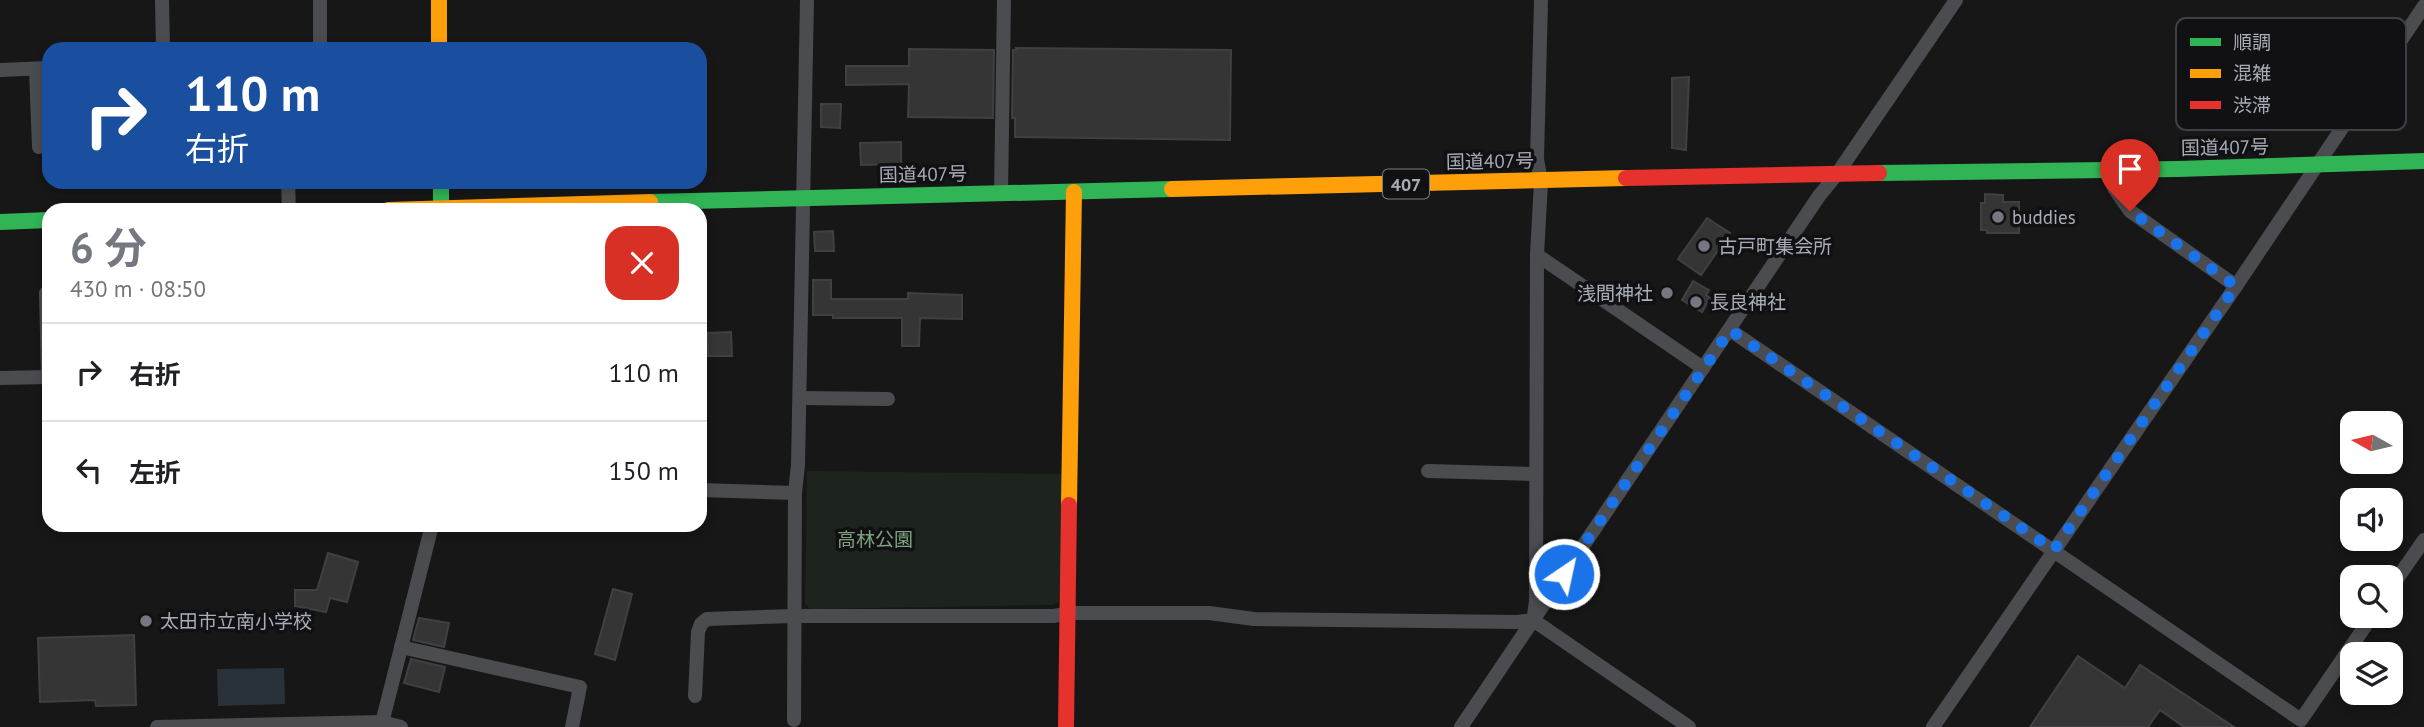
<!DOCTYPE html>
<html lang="ja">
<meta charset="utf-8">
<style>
body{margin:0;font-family:"PT Sans","Noto Sans JP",sans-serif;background:#f6f6f6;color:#202124;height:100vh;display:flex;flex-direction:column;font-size:26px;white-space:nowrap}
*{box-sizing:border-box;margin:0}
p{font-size:23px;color:#757577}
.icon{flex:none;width:38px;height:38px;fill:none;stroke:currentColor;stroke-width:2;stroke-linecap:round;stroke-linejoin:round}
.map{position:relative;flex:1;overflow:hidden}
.drawer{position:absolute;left:42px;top:203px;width:665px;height:329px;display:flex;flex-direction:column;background:#fff;border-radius:21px;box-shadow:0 4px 10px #0003}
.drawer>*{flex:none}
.top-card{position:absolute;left:42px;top:42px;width:665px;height:147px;border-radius:21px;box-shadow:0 4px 10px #0003;background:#1a4fa0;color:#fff;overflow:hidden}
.needle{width:46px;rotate:278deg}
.buttons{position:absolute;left:2340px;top:411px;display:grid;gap:14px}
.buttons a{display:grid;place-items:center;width:63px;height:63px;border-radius:14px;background:#fff;box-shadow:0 4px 10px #0003;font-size:35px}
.pin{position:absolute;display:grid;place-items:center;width:60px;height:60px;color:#fff;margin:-72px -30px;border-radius:50% 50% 50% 0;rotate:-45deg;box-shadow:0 0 7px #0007}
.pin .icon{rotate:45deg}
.me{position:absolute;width:77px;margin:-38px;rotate:34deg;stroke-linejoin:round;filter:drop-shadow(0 0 5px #0008)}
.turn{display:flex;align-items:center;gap:24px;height:147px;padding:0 28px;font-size:32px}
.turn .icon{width:91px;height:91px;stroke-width:2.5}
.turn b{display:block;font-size:49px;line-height:60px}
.round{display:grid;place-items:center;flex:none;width:74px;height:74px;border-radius:21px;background:#f6f6f6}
.head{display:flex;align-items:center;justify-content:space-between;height:119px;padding:0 28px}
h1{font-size:42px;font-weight:700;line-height:52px;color:#757880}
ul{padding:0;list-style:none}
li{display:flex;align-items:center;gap:21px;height:98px;padding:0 28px;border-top:2px solid #e0e0e0}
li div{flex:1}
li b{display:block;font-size:26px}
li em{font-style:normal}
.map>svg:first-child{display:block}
</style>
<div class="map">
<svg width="2424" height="727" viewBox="0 0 2424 727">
<rect width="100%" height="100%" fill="#171717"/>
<path fill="#1d241e" d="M807,471L1063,474L1059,602L1052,605L810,609L805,603Z"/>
<path fill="#2a3239" d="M284,668L285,704L218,706L217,669Z"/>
<g fill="#353536" stroke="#3f4043" stroke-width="2">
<path d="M1016,48L1231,50L1230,140L1015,137V118H1012L1013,50H1016Z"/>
<path d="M909,49L994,50L993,118L908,117L909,84L846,85V66H909Z"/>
<path d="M1689,77L1686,150L1672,148V78Z"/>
<path d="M821,104H841L840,128L821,127Z"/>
<path d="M901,142V164L861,165L860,143Z"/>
<path d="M1985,194L2003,195V202H2019V233H1987V230H1981V203H1985Z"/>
<path d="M1707,218L1730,233L1701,275L1678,259Z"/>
<path d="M833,231L834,251H815L814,232Z"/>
<path d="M813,280H831V299H908V293L962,295V319L920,318L919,346H902V318H833V315H813Z"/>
<path d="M1693,281L1709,290L1706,295L1710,298L1702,312L1682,300Z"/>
<path d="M731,332L732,356H708L707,333Z"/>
<path d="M328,553L358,562L347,602L330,598L326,612L295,606V590H317Z"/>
<path d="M613,589L632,594L615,660L595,654Z"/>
<path d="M419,618L449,623L444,647L413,640Z"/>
<path d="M134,635L136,705L96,706L95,700L40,702L38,638Z"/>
<path d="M2078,656L2125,688L2140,665L2234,727H2184L2160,710L2148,727H2030Z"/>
<path d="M411,659L445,667L439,692L404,683Z"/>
</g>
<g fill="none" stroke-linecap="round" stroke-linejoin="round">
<g stroke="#4b4c50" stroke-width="14">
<path d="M162,0L163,49"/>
<path d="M320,0V49"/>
<path d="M36,69L39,147"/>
<path d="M0,70L49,68"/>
<path d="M2107,169L2114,188L2130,211L2236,286"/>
<path d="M288,182L289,210"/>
<path d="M1001,194L1004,0"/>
<path d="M1537,255L1703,368"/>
<path d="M46,293L48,377"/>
<path d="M1730,330L2301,720L2372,616"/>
<path d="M0,378L49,377"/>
<path d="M800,398L888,399"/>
<path d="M1428,471L1536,474"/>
<path d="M700,490L795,493"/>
<path d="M2390,589L2424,540"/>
<path d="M1534,615L1536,601L1537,255L1541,182L1537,159L1541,0"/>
<path d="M401,647L580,687L572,727"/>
<path d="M695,696L698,632L701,624L707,619L793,616H1054L1067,613H1209L1254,619L1518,622L1533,620L1689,727"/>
<path d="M794,720L795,493L798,465L807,0"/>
<path d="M157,727L382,722L401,727"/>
<path d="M381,727L432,525"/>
<path d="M1461,727L1819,196L1837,174L1956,0"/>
<path d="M1933,727L2236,286L2424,6"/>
</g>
<g stroke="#30b455" stroke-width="16">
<path d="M1879,173L2178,169L2424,161"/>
<path d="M441,182V209"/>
<path d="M650,202L1172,189"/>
<path d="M0,222L49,220"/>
</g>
<g stroke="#ff9f0a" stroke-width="16">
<path d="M439,0V49"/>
<path d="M1172,189L1626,178"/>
<path d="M388,210L650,202"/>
<path d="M1069,505L1074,192"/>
</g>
<g stroke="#e5322d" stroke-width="16">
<path d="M1626,178L1879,173"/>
<path d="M1066,727L1069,505"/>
</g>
</g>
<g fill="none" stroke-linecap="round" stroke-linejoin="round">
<path stroke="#1a73e8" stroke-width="12" stroke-dasharray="0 21.6" d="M1564,574L1730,330L2054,550L2236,286L2130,211"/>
</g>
<g fill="#757880" stroke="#111113" stroke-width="2.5">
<circle cx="1998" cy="217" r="7"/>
<circle cx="1704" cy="246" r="7"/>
<circle cx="1667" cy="293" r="7"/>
<circle cx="1696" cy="302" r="7"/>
<circle cx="146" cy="621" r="7"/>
</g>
<g text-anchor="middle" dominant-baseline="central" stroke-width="7" stroke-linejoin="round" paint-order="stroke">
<rect fill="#111113" stroke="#7b7e86" stroke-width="2" x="1383" y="169.5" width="46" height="29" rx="5"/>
<g font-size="18" font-weight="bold" fill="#a8adb8">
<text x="1406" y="184">407</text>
</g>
<g font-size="19" fill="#a8adb8" stroke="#111113">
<text transform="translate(2225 147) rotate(-1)">国道407号</text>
<text transform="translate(1490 161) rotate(-1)">国道407号</text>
<text transform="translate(923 174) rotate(-1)">国道407号</text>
</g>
<g font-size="19" fill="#a8adb8" stroke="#111113" text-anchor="start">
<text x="2012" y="217">buddies</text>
<text x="1718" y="246">古戸町集会所</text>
<text x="1653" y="293" text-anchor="end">浅間神社</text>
<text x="1710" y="302">長良神社</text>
<text x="160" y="621">太田市立南小学校</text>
</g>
<g font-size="19" fill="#7fa381" stroke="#111113">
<text x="875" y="539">高林公園</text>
</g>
</g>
<rect x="2176" y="18" width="230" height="112" rx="10" fill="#111113" stroke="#3e4045" stroke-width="2"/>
<rect x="2190" y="38" width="31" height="8" fill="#30b455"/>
<rect x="2190" y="69" width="31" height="9" fill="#ff9f0a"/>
<rect x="2190" y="101" width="31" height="8" fill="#e5322d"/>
<g font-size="19" fill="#a8adb8">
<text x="2233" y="49">順調</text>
<text x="2233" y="80">混雑</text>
<text x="2233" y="112">渋滞</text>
</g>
</svg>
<div class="buttons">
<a><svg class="needle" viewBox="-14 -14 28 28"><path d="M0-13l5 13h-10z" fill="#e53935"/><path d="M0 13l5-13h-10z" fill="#757577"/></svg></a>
<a><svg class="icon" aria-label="sound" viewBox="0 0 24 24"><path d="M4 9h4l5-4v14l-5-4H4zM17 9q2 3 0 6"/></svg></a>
<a><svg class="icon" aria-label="search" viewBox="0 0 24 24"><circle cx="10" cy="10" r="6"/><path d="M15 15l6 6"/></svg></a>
<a><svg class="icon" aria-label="layers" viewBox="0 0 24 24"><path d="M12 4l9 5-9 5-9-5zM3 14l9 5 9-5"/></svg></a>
</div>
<div class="pin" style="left:2130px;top:211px;background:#d93025"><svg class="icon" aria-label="arrive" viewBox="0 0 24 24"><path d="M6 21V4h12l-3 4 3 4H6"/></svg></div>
<svg class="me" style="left:1564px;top:574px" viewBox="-20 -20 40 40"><circle r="17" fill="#1a73e8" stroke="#fff" stroke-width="3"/><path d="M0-11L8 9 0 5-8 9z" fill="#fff"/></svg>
<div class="top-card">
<div class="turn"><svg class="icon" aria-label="right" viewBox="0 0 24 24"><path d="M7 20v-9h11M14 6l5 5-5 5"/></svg><div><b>110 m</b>右折</div></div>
</div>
<section class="drawer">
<div class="head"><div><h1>6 分</h1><p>430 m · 08:50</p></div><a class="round" style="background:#d93025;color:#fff"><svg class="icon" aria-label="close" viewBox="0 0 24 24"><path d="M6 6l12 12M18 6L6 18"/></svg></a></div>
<ul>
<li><svg class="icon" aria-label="right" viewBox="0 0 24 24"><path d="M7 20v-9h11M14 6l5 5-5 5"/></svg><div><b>右折</b></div><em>110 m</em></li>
<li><svg class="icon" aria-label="left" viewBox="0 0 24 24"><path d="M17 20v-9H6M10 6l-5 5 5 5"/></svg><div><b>左折</b></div><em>150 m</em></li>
</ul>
</section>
</div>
